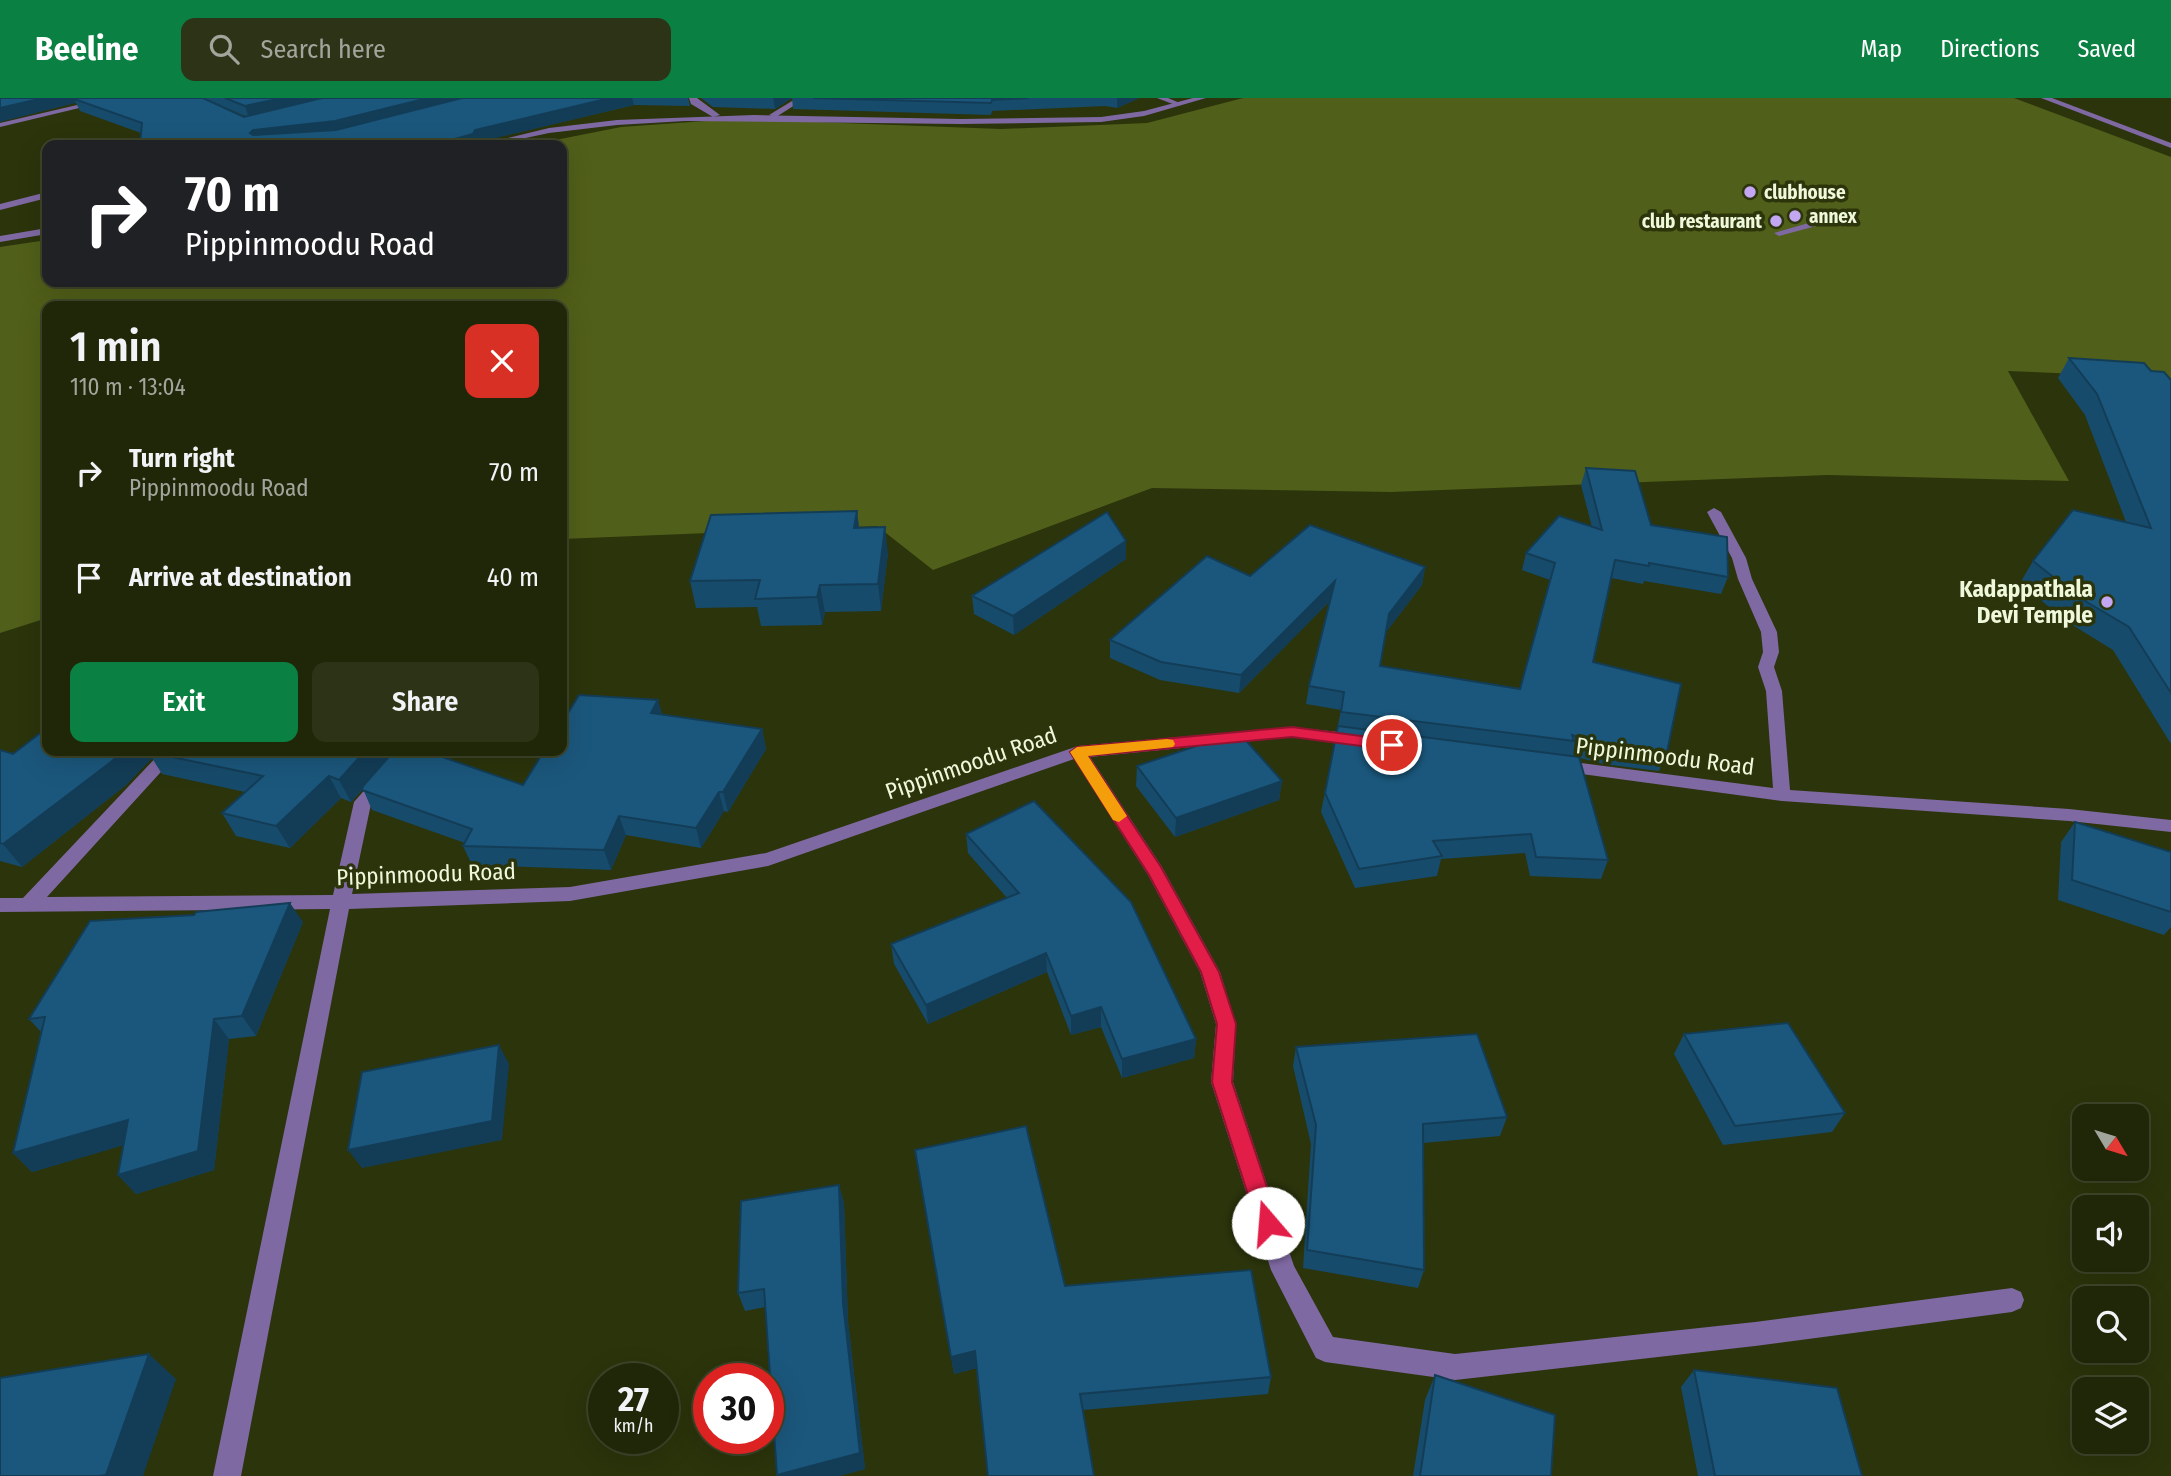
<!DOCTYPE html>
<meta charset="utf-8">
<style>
body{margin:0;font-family:"Fira Sans Condensed",sans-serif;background:#2d3316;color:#f1f3f6;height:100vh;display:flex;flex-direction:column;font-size:26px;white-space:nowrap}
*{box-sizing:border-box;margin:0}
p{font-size:23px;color:#a2a59c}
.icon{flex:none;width:38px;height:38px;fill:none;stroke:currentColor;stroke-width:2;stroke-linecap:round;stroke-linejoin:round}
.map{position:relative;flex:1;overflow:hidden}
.details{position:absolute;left:42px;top:203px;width:525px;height:455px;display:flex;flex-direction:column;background:#202708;border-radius:14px;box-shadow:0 7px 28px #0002,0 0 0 2px #3d4429}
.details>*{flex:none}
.banner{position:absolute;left:42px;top:42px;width:525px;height:147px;border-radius:14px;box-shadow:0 7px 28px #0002,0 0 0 2px #3d4429;background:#202124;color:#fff;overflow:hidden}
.needle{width:46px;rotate:128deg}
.fabs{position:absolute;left:2072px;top:1006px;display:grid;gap:14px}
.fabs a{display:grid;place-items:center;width:77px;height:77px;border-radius:14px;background:#202708;box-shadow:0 7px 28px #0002,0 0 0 2px #3d4429;font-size:35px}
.speed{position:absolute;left:588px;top:1265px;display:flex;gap:14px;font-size:35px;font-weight:700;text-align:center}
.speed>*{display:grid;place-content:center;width:91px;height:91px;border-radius:50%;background:#202708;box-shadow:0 7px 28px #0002,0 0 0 2px #3d4429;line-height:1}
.speed small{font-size:18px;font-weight:400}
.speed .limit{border:10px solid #d22;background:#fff;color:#111}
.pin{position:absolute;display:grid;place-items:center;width:60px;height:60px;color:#fff;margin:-30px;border:4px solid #fff;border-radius:50%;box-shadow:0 2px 7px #0007}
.me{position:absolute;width:77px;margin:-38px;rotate:342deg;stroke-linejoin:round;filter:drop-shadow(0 0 5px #0008)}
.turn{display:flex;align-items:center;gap:24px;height:147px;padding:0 28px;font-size:32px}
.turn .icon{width:91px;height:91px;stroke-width:2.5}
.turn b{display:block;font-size:49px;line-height:60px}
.round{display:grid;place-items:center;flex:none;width:74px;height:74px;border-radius:14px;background:#2d3316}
.head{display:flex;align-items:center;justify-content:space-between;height:119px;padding:0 28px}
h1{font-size:42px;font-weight:600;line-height:52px}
.button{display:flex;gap:14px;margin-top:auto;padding:14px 28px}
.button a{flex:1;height:80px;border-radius:14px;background:#0b8043;color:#fff;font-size:28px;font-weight:600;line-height:80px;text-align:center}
.button a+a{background:#2d3316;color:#f1f3f6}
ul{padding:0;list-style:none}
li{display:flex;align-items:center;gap:21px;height:105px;padding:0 28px}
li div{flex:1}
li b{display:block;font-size:26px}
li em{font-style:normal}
header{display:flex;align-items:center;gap:42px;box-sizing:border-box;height:98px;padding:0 35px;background:#0b8043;color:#fff}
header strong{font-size:33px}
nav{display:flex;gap:38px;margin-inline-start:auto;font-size:24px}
.search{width:490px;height:63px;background:#2d3316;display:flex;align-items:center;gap:18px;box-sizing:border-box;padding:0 24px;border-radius:14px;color:#a2a59c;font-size:26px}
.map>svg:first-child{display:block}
</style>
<header>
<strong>Beeline</strong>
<div class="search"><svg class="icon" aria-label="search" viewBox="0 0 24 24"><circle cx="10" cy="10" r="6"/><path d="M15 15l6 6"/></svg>Search here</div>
<nav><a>Map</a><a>Directions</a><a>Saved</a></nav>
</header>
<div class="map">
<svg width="2171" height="1378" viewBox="0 0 2171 1378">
<rect width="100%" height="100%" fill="#2b340b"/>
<path fill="#505f19" d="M1243,0H2014L2171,59V280L2008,273L2069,383L1828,377L1391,394L1152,390L933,472L877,428L562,441V208H47V520L0,535V149L47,142V184H562V47H530L621,29L734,21L1001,31L1147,25Z"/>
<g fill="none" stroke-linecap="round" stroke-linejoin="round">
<g fill="#7f69a3" fill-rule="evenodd">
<path d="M107,0H121L0,29V25Z"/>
<path d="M689,0H697L720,17L713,19L691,6Z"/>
<path d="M797,0H806L776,19L769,17Z"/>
<path d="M1157,0H1168L1182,6L1178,8Z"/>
<path d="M2041,0H2052L2171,45V50Z"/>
<path d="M47,94V100L0,112V106Z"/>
<path d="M1854,112L1859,115L1857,117L1779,138L1774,135Z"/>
<path d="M1714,410L1721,414L1746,460L1752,481L1777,534L1779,554L1774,569L1782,593L1790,692L2069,711L2171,722V734L2069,723L1782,703L1552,672L1549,668L1558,662L1773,690L1766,593L1758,569L1763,554L1761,534L1738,481L1732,460L1707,414Z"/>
<path d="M1292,629L1357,636L1365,642L1357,648L1292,639L1090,659L1162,769L1220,874L1236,926L1233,984L1294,1168L1333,1239L1455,1256L1755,1224L2012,1190L2021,1194L2024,1202L2021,1210L2012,1214L1755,1248L1455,1282L1325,1264L1316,1260L1271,1172L1211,984L1216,926L1200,874L1148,777L1074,661L768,768L570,803L349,811L241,1378H213L330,811L0,814V800H23L162,653H180L47,799L333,797L354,704L399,653H416L371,706L352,796L570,789L766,755L1078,648Z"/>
</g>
<g fill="#7f69a3" fill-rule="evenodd">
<path d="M1193,0H1206L1144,18L1101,24L961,26L685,23L617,27L549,35L493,47H479L549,30L617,22L754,17L961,21L1101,19L1144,13Z"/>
<path d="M47,130V136L0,144V138Z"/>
</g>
</g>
<g fill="#174b6b">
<path d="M0,0H203L244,19L245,18L203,0H688L690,8L634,7L478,44L141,35L80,13L76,5Z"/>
<path d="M701,0H1139L1117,10L1105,8L992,13L991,17L793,11L792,0L775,11L713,9Z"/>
<path d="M2069,260L2151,273L2171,282V646L2113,552L2066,523L2020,485L2033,463L2126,424L2085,317L2058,280Z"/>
<path d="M1586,370L1651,427L1728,479L1721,496L1644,483L1643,486L1611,480L1593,564L1667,654L1659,673L1603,666L1569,657V658L1608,762L1601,781L1530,778L1525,755L1441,761L1437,778L1355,790L1321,714L1341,612L1306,606L1309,588L1330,503L1239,595L1160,582L1110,560V542L1250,478L1425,469L1422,487L1386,534L1380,568L1520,591L1550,482L1522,472L1526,455L1592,429L1581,387Z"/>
<path d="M857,413L859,429L888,455L881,513L825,514L822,527L761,528L757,509L696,510L690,483Z"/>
<path d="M1126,461L1014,537L974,516L972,498Z"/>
<path d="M658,602L662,617L762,631L766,651L728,714L724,713L701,750L626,737L611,772L472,767L463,748L465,745L372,712L363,691L351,704L341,700L290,750L236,738L222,715L245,694L162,676L152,660L126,687L22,769L0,763V652L13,656L47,653H389L391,656L523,687Z"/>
<path d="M1137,668L1282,683L1279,702L1175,739L1136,688Z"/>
<path d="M2075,724L2171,754V829L2164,837L2058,802L2061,744Z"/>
<path d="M966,736L1196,941L1194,960L1122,980L1101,929L1071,937L1047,874L928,926L894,866L891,846L1007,800L968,755Z"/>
<path d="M303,824L256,938L229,941L214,1072L136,1096L118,1077L123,1047L32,1074L13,1055L42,935L29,921Z"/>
<path d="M1684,936L1845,1015L1832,1034L1723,1047L1674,956Z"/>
<path d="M1296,949L1507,1019L1500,1038L1423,1045L1424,1172L1418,1190L1303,1170L1311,1046L1293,968Z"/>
<path d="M915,1052L1065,1188L1271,1279L1268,1296L1083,1312L977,1270L954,1276Z"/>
<path d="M839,1087L844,1105L848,1223L865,1371L839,1378H777L765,1209L745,1213L738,1195Z"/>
<path d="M1694,1272L1862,1378H1698L1681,1289Z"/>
<path d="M1435,1277L1551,1378H1413L1425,1302Z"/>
</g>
<g fill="#133d57">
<path d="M43,0H96L74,1L76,5L0,24V10Z"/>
<path d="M282,0H338L249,20L245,8Z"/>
<path d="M428,0H477L340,35L255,47L250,35L253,32Z"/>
<path d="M610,0H632L634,7L478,44L477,47H433L475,32Z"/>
<path d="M773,0H792L775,11Z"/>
<path d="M1117,0H1139L1117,10Z"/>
<path d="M857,413L860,439L854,430Z"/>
<path d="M885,429L888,455L881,513L878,486Z"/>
<path d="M1126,443V461L1014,537L1013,518Z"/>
<path d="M1425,469L1422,487L1386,534L1389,516Z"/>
<path d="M1335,483L1332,501L1239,595L1241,577Z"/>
<path d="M820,487L825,514L822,527L817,499Z"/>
<path d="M658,602L664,622L651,615Z"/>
<path d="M762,631L766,651L728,714L723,694Z"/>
<path d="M123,653H160L148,654L152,660L126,687L22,769L3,746Z"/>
<path d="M365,653H389L392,657L351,704L339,682Z"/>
<path d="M329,678L341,700L290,750L276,728Z"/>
<path d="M1282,683L1279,702L1175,739L1176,720Z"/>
<path d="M719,694L724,713L701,750L696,730Z"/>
<path d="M619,718L626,737L611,772L604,752Z"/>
<path d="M290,805L303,824L256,938L242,918Z"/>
<path d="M1046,855L1047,874L928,926L926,907Z"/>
<path d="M1101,909V929L1071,937V918Z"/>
<path d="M214,921L229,941L214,1072L136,1096L118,1077Z"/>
<path d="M1196,941L1194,960L1122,980V961Z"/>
<path d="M499,947L509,966L502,1042L362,1070L348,1052Z"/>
<path d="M128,1022L145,1041L32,1074L13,1055Z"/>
<path d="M839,1087L844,1105L848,1223L865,1371L839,1378H777V1377L843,1205Z"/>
<path d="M975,1253L977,1270L954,1276L951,1259Z"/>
<path d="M149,1256L176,1281L143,1378H107L106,1377Z"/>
</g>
<g fill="#1b577c" stroke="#133d57" stroke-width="2">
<path d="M0,0H43L0,10Z"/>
<path d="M78,0H203L244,19L322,0H428L335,23L253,32L250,35L253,37L336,32L462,0H610L475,32L473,36L433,47H140L142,25L74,1Z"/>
<path d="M225,0H282L245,8Z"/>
<path d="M813,0H1028L992,2L991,5Z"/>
<path d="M2069,260L2144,265L2151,273L2164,274L2171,282V595L2129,529L2080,500L2033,463L2073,412L2151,430L2097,296Z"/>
<path d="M1586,370L1635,373L1651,427L1727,439L1728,479L1649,465V468L1615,462L1593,564L1681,586L1667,654L1610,647L1572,637L1574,643L1341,614L1344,594L1309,588L1335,483L1241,577L1161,564L1110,542L1207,458L1250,478L1310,427L1425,469L1389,516L1380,568L1520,591L1555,465L1526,455L1559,418L1602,432Z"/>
<path d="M857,413L854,430L885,429L878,486L820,487L817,499L755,501L760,482L690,483L711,417Z"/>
<path d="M1107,414L1126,443L1013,518L972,498Z"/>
<path d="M579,597L658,602L651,615L762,631L723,694H719L696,730L619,718L604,752L463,748L472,731L362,692L363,688L394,653H425L523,687L544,653H562V625Z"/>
<path d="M1338,628L1579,659L1608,762L1536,759L1531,736L1433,743L1442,758L1359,771L1325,695Z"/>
<path d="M47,630V653H123L111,664L3,746L0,745V652L13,656Z"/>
<path d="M1229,637H1241L1282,683L1176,720L1137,668Z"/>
<path d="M149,653H365L339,682L329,678L276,728L222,715L263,678L148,654Z"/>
<path d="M1034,703L1131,804L1196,941L1122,961L1101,909L1071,918L1046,855L926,907L891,846L1019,795L966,736Z"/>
<path d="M2075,724L2171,754V814L2072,782Z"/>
<path d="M290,805L242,918L214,921L198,1053L118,1077L128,1022L13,1055L45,919L29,921L90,823L194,817L196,814Z"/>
<path d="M1788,925L1845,1015L1735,1028L1684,936Z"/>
<path d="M1477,936L1507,1019L1423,1026L1424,1172L1307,1152L1316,1027L1296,949Z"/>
<path d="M499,947L492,1023L348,1052L362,974Z"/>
<path d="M1026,1028L1065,1188L1251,1172L1271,1279L1080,1296L1094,1378H988L975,1253L951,1259L915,1052Z"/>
<path d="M839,1087L843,1205L860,1355L777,1377L764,1191L738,1195L741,1103Z"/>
<path d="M149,1256L106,1377L99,1378H0V1280Z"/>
<path d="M1694,1272L1837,1290L1862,1378H1715Z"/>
<path d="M1435,1277L1555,1317L1551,1378H1420Z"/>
</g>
<path fill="#e11d48" stroke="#92132f" stroke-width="2" d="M1292,629L1392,642L1400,647L1392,652L1292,639L1088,658L1161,769L1219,874L1236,926L1232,984L1279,1125L1276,1132L1268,1135L1260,1132L1257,1125L1212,984L1217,926L1201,874L1149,777L1070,654L1077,649Z"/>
<path fill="#f59e0b" d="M1167,641L1173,642L1175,646L1173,649L1088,658L1127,718L1119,724L1113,722L1070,654L1077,649Z"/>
<g fill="#c3a7f2" stroke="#2b340b" stroke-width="2.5">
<circle cx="1750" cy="94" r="7"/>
<circle cx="1795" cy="118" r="7"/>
<circle cx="1776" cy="123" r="7"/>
<circle cx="2107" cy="504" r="7"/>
</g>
<g text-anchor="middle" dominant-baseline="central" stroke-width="7" stroke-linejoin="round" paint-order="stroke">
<g font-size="19" font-weight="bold" fill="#eff8db" stroke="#2b340b" text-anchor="start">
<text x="1764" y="94">clubhouse</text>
<text x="1809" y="118">annex</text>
<text x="1762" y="123" text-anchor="end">club restaurant</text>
</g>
<g font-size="23" font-weight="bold" fill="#eff8db" stroke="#2b340b" text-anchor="end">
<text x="2093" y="491">Kadappathala<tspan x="2093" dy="26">Devi Temple</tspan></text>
</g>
<g font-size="23" fill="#eff8db" stroke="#2b340b">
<text transform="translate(1665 658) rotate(7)">Pippinmoodu Road</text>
<text transform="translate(971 665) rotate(-19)">Pippinmoodu Road</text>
<text transform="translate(426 776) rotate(-2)">Pippinmoodu Road</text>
</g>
</g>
</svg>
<div class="fabs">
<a><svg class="needle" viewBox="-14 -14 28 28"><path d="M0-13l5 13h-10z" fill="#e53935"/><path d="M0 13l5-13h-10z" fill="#a2a59c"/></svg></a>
<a><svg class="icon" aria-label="sound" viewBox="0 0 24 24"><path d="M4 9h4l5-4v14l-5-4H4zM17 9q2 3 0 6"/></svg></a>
<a><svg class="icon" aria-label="search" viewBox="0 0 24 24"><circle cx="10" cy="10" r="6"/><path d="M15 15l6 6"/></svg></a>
<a><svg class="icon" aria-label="layers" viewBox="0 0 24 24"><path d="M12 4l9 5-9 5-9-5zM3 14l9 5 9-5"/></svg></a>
</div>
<div class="speed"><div>27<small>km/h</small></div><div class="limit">30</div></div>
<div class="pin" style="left:1392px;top:647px;background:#d93025"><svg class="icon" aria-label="arrive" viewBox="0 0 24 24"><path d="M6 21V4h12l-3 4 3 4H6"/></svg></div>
<svg class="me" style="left:1268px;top:1125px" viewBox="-20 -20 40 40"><circle r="19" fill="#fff"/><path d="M0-13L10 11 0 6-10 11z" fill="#e11d48"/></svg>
<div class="banner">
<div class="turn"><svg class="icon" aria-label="right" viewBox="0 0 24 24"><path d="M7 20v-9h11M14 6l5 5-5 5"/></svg><div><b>70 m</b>Pippinmoodu Road</div></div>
</div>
<section class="details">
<div class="head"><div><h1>1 min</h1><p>110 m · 13:04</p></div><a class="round" style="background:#d93025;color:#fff"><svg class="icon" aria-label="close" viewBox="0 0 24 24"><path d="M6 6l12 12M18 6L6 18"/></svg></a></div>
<ul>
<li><svg class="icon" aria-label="right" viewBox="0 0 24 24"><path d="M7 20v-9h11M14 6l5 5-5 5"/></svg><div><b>Turn right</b><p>Pippinmoodu Road</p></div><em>70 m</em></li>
<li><svg class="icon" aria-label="arrive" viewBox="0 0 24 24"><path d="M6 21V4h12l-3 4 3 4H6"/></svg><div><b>Arrive at destination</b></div><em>40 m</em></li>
</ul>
<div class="button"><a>Exit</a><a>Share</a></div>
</section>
</div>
